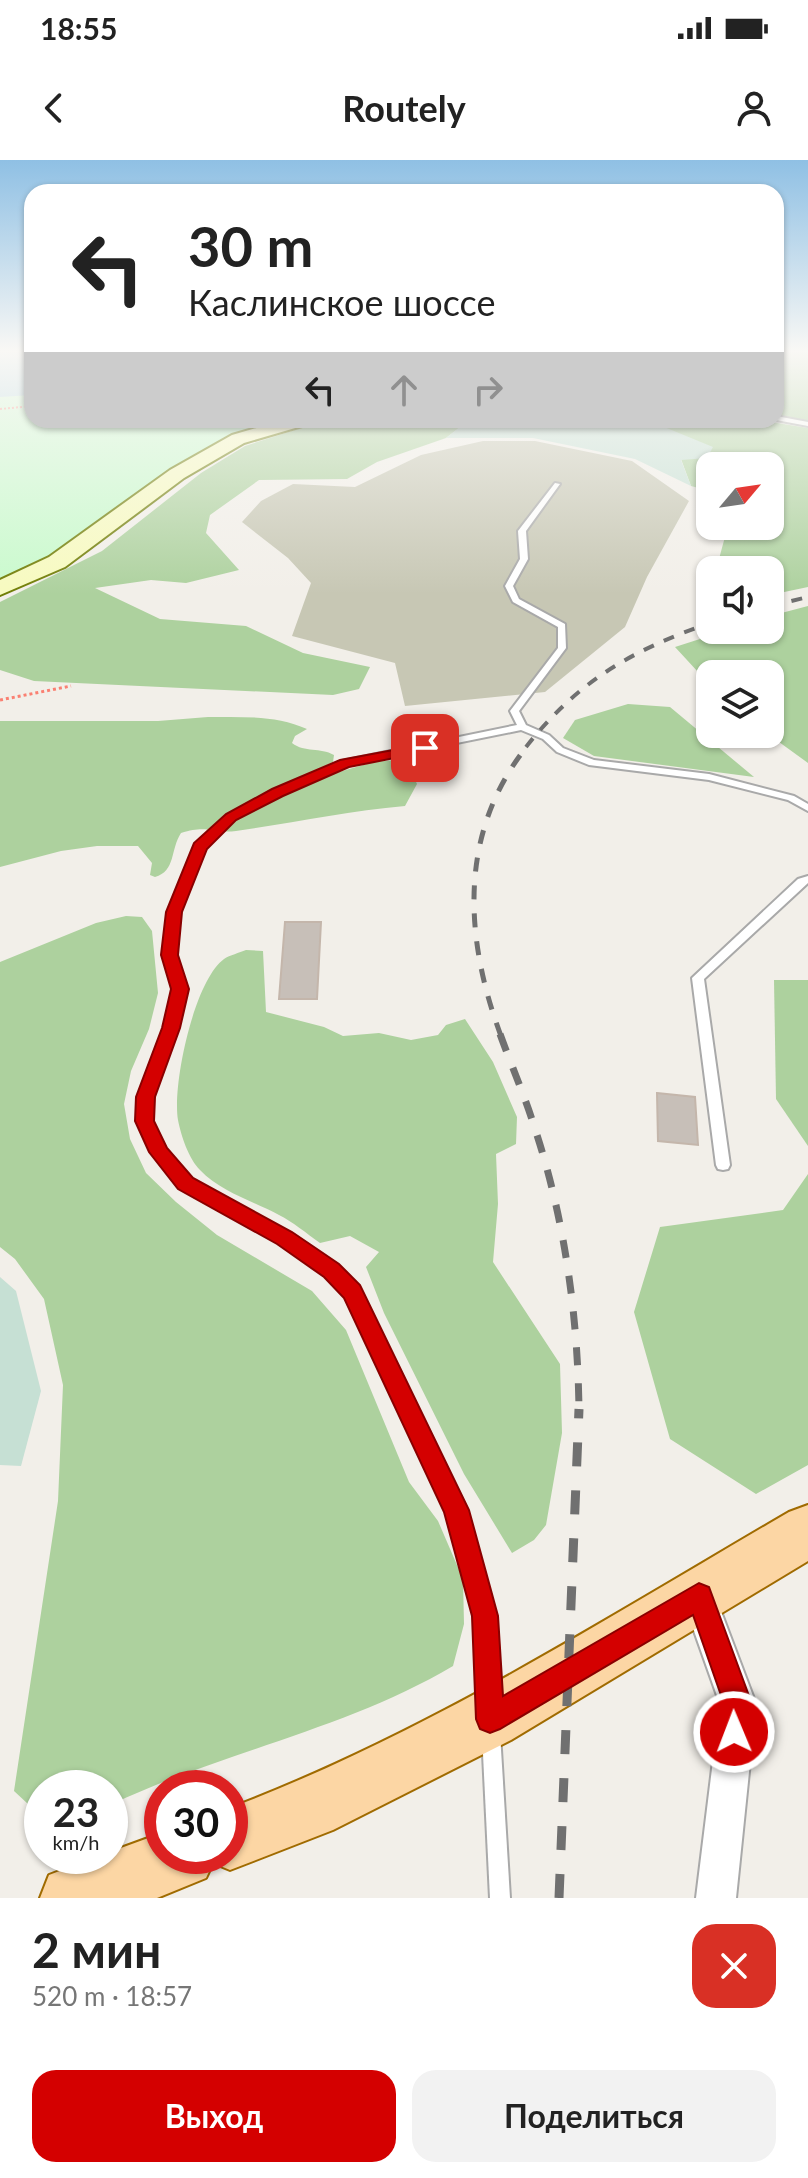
<!DOCTYPE html>
<html lang="ru">
<meta charset="utf-8">
<style>
body{margin:0;font-family:Lato,sans-serif;background:#f2f2f2;color:#222;height:100vh;display:flex;flex-direction:column;font-size:30px;white-space:nowrap}
*{box-sizing:border-box;margin:0}
p{font-size:26px;color:#767676}
.icon{flex:none;width:44px;height:44px;fill:none;stroke:currentColor;stroke-width:2;stroke-linecap:round;stroke-linejoin:round}
.map{position:relative;height:1738px;overflow:hidden}
.drawer{display:flex;flex-direction:column;background:#fff;flex:1}
.drawer>*{flex:none}
.hud{position:absolute;left:24px;top:24px;width:760px;height:244px;border-radius:24px;box-shadow:0 2px 6px #0004;background:#fff;color:#222;overflow:hidden}
.needle{width:52px;rotate:61deg}
.controls{position:absolute;left:696px;top:292px;display:grid;gap:16px}
.controls a{display:grid;place-items:center;width:88px;height:88px;border-radius:16px;background:#fff;box-shadow:0 2px 6px #0004;font-size:40px}
.speed{position:absolute;left:24px;top:1610px;display:flex;gap:16px;font-size:40px;font-weight:700;text-align:center}
.speed>*{display:grid;place-content:center;width:104px;height:104px;border-radius:50%;background:#fff;box-shadow:0 2px 6px #0004;line-height:1}
.speed small{font-size:20px;font-weight:400}
.speed .limit{border:12px solid #d22;background:#fff;color:#111}
.pin{position:absolute;display:grid;place-items:center;width:68px;height:68px;color:#fff;margin:-34px;border-radius:16px;box-shadow:0 4px 12px #0006}
.me{position:absolute;width:88px;margin:-44px;rotate:359deg;stroke-linejoin:round;filter:drop-shadow(0 0 6px #0008)}
.turn{display:flex;align-items:center;gap:28px;height:168px;padding:0 32px;font-size:36px}
.turn .icon{width:104px;height:104px;stroke-width:2.5}
.turn b{display:block;font-size:56px;line-height:68px}
.lanes{display:flex;align-items:center;height:76px;padding:0 32px;background:#0003;justify-content:center;gap:40px;direction:ltr}
.lanes .off{opacity:.35}
.round{display:grid;place-items:center;flex:none;width:84px;height:84px;border-radius:24px;background:#f2f2f2}
.summary{display:flex;align-items:center;justify-content:space-between;height:136px;padding:0 32px}
h1{font-size:48px;font-weight:700;line-height:60px}
.cta{display:flex;gap:16px;margin-top:auto;padding:16px 32px}
.cta a{flex:1;height:92px;border-radius:24px;background:#d40000;color:#fff;font-size:32px;font-weight:700;line-height:92px;text-align:center}
.cta a+a{background:#f2f2f2;color:#222}
.status{display:flex;justify-content:space-between;align-items:center;height:56px;padding:0 40px;background:#fff;direction:ltr}
.status svg{height:22px;fill:currentColor}
header{display:flex;justify-content:space-between;align-items:center;height:104px;padding:0 32px;background:#fff;font-size:36px;font-weight:700}
.map>svg:first-child{display:block}
</style>
<div class="status"><b>18:55</b><svg viewBox="0 0 49 12"><path d="M0 12V9h3v3zM5 12V6h3v6zM10 12V3h3v9zM15 12V0h3v12zM26 1h20v11H26zM47 4h2v5h-2z"/></svg></div>
<header><svg class="icon" aria-label="back" viewBox="0 0 24 24"><path d="M15 5l-7 7 7 7"/></svg>Routely<svg class="icon" aria-label="person" viewBox="0 0 24 24"><circle cx="12" cy="8" r="4"/><path d="M4 21q1-7 8-7t8 7"/></svg></header>
<div class="map">
<svg width="808" height="1738" viewBox="0 0 808 1738">
<rect width="100%" height="100%" fill="#f2efe9"/>
<path fill="#c7c7b4" d="M483,281H535L632,301L689,341L647,417L625,467L545,532L405,546L395,503L292,476L311,423L288,398L242,362L261,341L293,324L355,327L421,295Z"/>
<g fill="#add19e">
<path d="M776,191H808V261L776,256Z"/>
<path d="M326,260H469L446,278L377,302L347,319L259,320L210,355L206,373L239,410L186,423L151,420L95,428L160,459L246,466L303,493L370,507L359,529L333,535L34,521L0,510V442L102,391L201,313L245,286Z"/>
<path d="M666,260H759L808,268V427L770,435V410H716L726,373L724,366H770V306H710V331L691,326L681,299L650,261Z"/>
<path d="M808,446V603L768,574L770,514H710V525L675,487L728,470H770V456Z"/>
<path d="M628,544L670,547L754,617L594,596L563,578L575,560Z"/>
<path d="M208,557C241,557 276,555 307,569L295,576L292,583C305,593 320,587 334,595L333,602L319,609L325,616L377,601L406,600L417,624L405,646C347,651 293,663 236,671C213,674 208,664 181,673C170,690 176,711 155,717L150,715L152,703L138,686H97L61,691L0,707V561H158Z"/>
<path d="M126,756L142,757L152,771L158,833L149,869L131,911L124,944L130,979L146,1013L176,1042L217,1075L312,1131L346,1170L409,1322L438,1361L463,1419L464,1464L453,1506C347,1569 222,1592 110,1645V1628H42V1657L14,1631L58,1341L63,1225L44,1139L15,1099L0,1087V802L96,763Z"/>
<path d="M246,790L263,791L266,852L324,867L343,876L379,873L411,880L438,875L446,865L465,859L493,902L517,957L516,984L496,994L498,1044L493,1102L560,1204L562,1273L546,1365L534,1380L512,1393L464,1314L384,1153L366,1107L379,1092L350,1076L320,1083C306,1073 293,1062 279,1055C253,1041 221,1032 200,1010C189,999 181,976 178,960C172,925 194,821 224,799C230,795 239,793 246,790Z"/>
<path d="M774,820H808V986L776,939Z"/>
<path d="M808,1014V1305L756,1334L670,1279L634,1152L660,1067L783,1050Z"/>
</g>
<g fill="#c6e0d4">
<path d="M469,260H666L652,262L713,287L707,298L681,300L691,326L635,299L533,278H446Z"/>
<path d="M0,1117L16,1131L41,1231L21,1306L0,1305Z"/>
</g>
<path fill="#c8facc" d="M0,191H32V260H295L233,277L46,404L0,423Z"/>
<path fill="#aad3df" d="M0,191H32V235L0,237Z"/>
<g fill="#c7bfb8" stroke="#c4b6ab" stroke-width="2">
<path d="M285,762H321L317,839H279Z"/>
<path d="M657,933L695,937L698,985L658,981Z"/>
</g>
<g fill="none" stroke-linecap="round" stroke-linejoin="round">
<defs>
<g id="lane">
<path d="M776,256L808,262V266L776,260Z"/>
<path d="M555,323L560,324L526,371L528,399L513,426L519,439L565,464L566,488L519,551L526,565L549,575L563,588L594,600L709,614L794,636L808,644V651L788,640L709,620L589,605L557,592L543,579L521,570L348,605L281,634L235,659L205,688L179,752L175,795L186,829L177,868L151,937V961L164,989L190,1019L289,1074L337,1106L357,1128L464,1350L494,1456L499,1543L497,1550L490,1552L483,1550L481,1543L476,1456L448,1351L347,1136L327,1114L279,1082L180,1027L152,992L139,961V937L165,868L174,829L163,795L169,752L195,687L227,655L275,630L342,601L517,565L510,551L558,488V467L513,442L505,426L520,399L518,371Z"/>
<path d="M808,716V723L704,819L730,1005L728,1009L723,1010L718,1009L716,1005L692,818L798,719Z"/>
<path d="M491,1564L498,1566L500,1573L510,1738H490L482,1573L484,1566Z"/>
</g>
<path id="street" d="M699,1420L711,1425L756,1544L736,1738H696L720,1544L682,1437L687,1425Z"/>
<path id="secondary" d="M284,260H312L309,264L244,283L184,318L65,407L0,435V420L49,397L170,310L232,275Z"/>
<path id="primary" d="M808,1345V1401L511,1580L333,1670L230,1710L213,1703L206,1718L157,1738H40L49,1715L99,1696H110V1692L162,1673V1696H230V1648C428,1573 607,1458 789,1352Z"/>
</defs>
<use href="#lane" stroke="#a9a9a9" stroke-width="4"/>
<use href="#street" stroke="#a9a9a9" stroke-width="4"/>
<use href="#secondary" stroke="#707d05" stroke-width="4"/>
<use href="#primary" stroke="#a06b00" stroke-width="4"/>
<path stroke="#fa8072" stroke-width="2" stroke-dasharray="2 2" stroke-linecap="butt" d="M0,249L32,246"/>
<path stroke="#fa8072" stroke-width="3" stroke-dasharray="3 3" stroke-linecap="butt" d="M0,540L71,526"/>
<use href="#lane" fill="#fff" fill-rule="evenodd"/>
<use href="#street" fill="#fff" fill-rule="evenodd"/>
<use href="#secondary" fill="#f7fabf" fill-rule="evenodd"/>
<use href="#primary" fill="#fcd6a4" fill-rule="evenodd"/>
<g stroke="#707070" stroke-width="4" stroke-dasharray="11 11" stroke-linecap="butt">
<path d="M770,446L808,437"/>
<path d="M526,587C578,521 632,490 710,463"/>
</g>
<path stroke="#707070" stroke-width="5" stroke-dasharray="14 14" stroke-linecap="butt" d="M501,876C464,777 458,672 528,585"/>
<path stroke="#707070" stroke-width="7" stroke-dasharray="18 18" stroke-linecap="butt" d="M500,874C512,907 526,939 536,972C565,1061 578,1158 579,1251"/>
<path stroke="#707070" stroke-width="9" stroke-dasharray="24 24" stroke-linecap="butt" d="M559,1738L579,1249"/>
</g>
<linearGradient id="sky" x2="0" y2="1"><stop stop-color="#8fc0e4"/><stop offset="0.44" stop-color="#f9f8f5"/><stop offset="1" stop-color="#f9f8f5" stop-opacity="0"/></linearGradient>
<rect width="808" height="434" fill="url(#sky)"/>
<path fill="#d40000" stroke="#8a0000" stroke-width="2" d="M425,584L430,585V591L349,607L283,636L236,660L207,689L182,752L178,795L189,829L180,868L155,937L154,961L167,988L193,1018L292,1072L339,1104L360,1125L469,1350L498,1456L503,1536L699,1423L709,1427L752,1544L744,1582L734,1586L724,1582L720,1572L724,1544L693,1455L500,1569L490,1573L480,1569L476,1559L472,1456L444,1352L344,1138L324,1117L277,1084L178,1029L149,992L135,961L136,937L162,868L171,829L161,795L166,752L194,683L226,654L272,629L340,600Z"/>
</svg>
<div class="controls">
<a><svg class="needle" viewBox="-14 -14 28 28"><path d="M0-13l5 13h-10z" fill="#e53935"/><path d="M0 13l5-13h-10z" fill="#767676"/></svg></a>
<a><svg class="icon" aria-label="sound" viewBox="0 0 24 24"><path d="M4 9h4l5-4v14l-5-4H4zM17 9q2 3 0 6"/></svg></a>
<a><svg class="icon" aria-label="layers" viewBox="0 0 24 24"><path d="M12 4l9 5-9 5-9-5zM3 14l9 5 9-5"/></svg></a>
</div>
<div class="speed"><div>23<small>km/h</small></div><div class="limit">30</div></div>
<div class="pin" style="left:425px;top:588px;background:#d93025"><svg class="icon" aria-label="arrive" viewBox="0 0 24 24"><path d="M6 21V4h12l-3 4 3 4H6"/></svg></div>
<svg class="me" style="left:734px;top:1572px" viewBox="-20 -20 40 40"><circle r="17" fill="#d40000" stroke="#fff" stroke-width="3"/><path d="M0-11L8 9 0 5-8 9z" fill="#fff"/></svg>
<div class="hud">
<div class="turn"><svg class="icon" aria-label="left" viewBox="0 0 24 24"><path d="M17 20v-9H6M10 6l-5 5 5 5"/></svg><div><b>30 m</b>Каслинское шоссе</div></div>
<div class="lanes"><svg class="icon" aria-label="left" viewBox="0 0 24 24"><path d="M17 20v-9H6M10 6l-5 5 5 5"/></svg><svg class="icon off" aria-label="ahead" viewBox="0 0 24 24"><path d="M12 20V5M6 11l6-6 6 6"/></svg><svg class="icon off" aria-label="right" viewBox="0 0 24 24"><path d="M7 20v-9h11M14 6l5 5-5 5"/></svg></div>
</div>
</div>
<section class="drawer">
<div class="summary"><div><h1>2 мин</h1><p>520 m · 18:57</p></div><a class="round" style="background:#d93025;color:#fff"><svg class="icon" aria-label="close" viewBox="0 0 24 24"><path d="M6 6l12 12M18 6L6 18"/></svg></a></div>
<div class="cta"><a>Выход</a><a>Поделиться</a></div>
</section>
